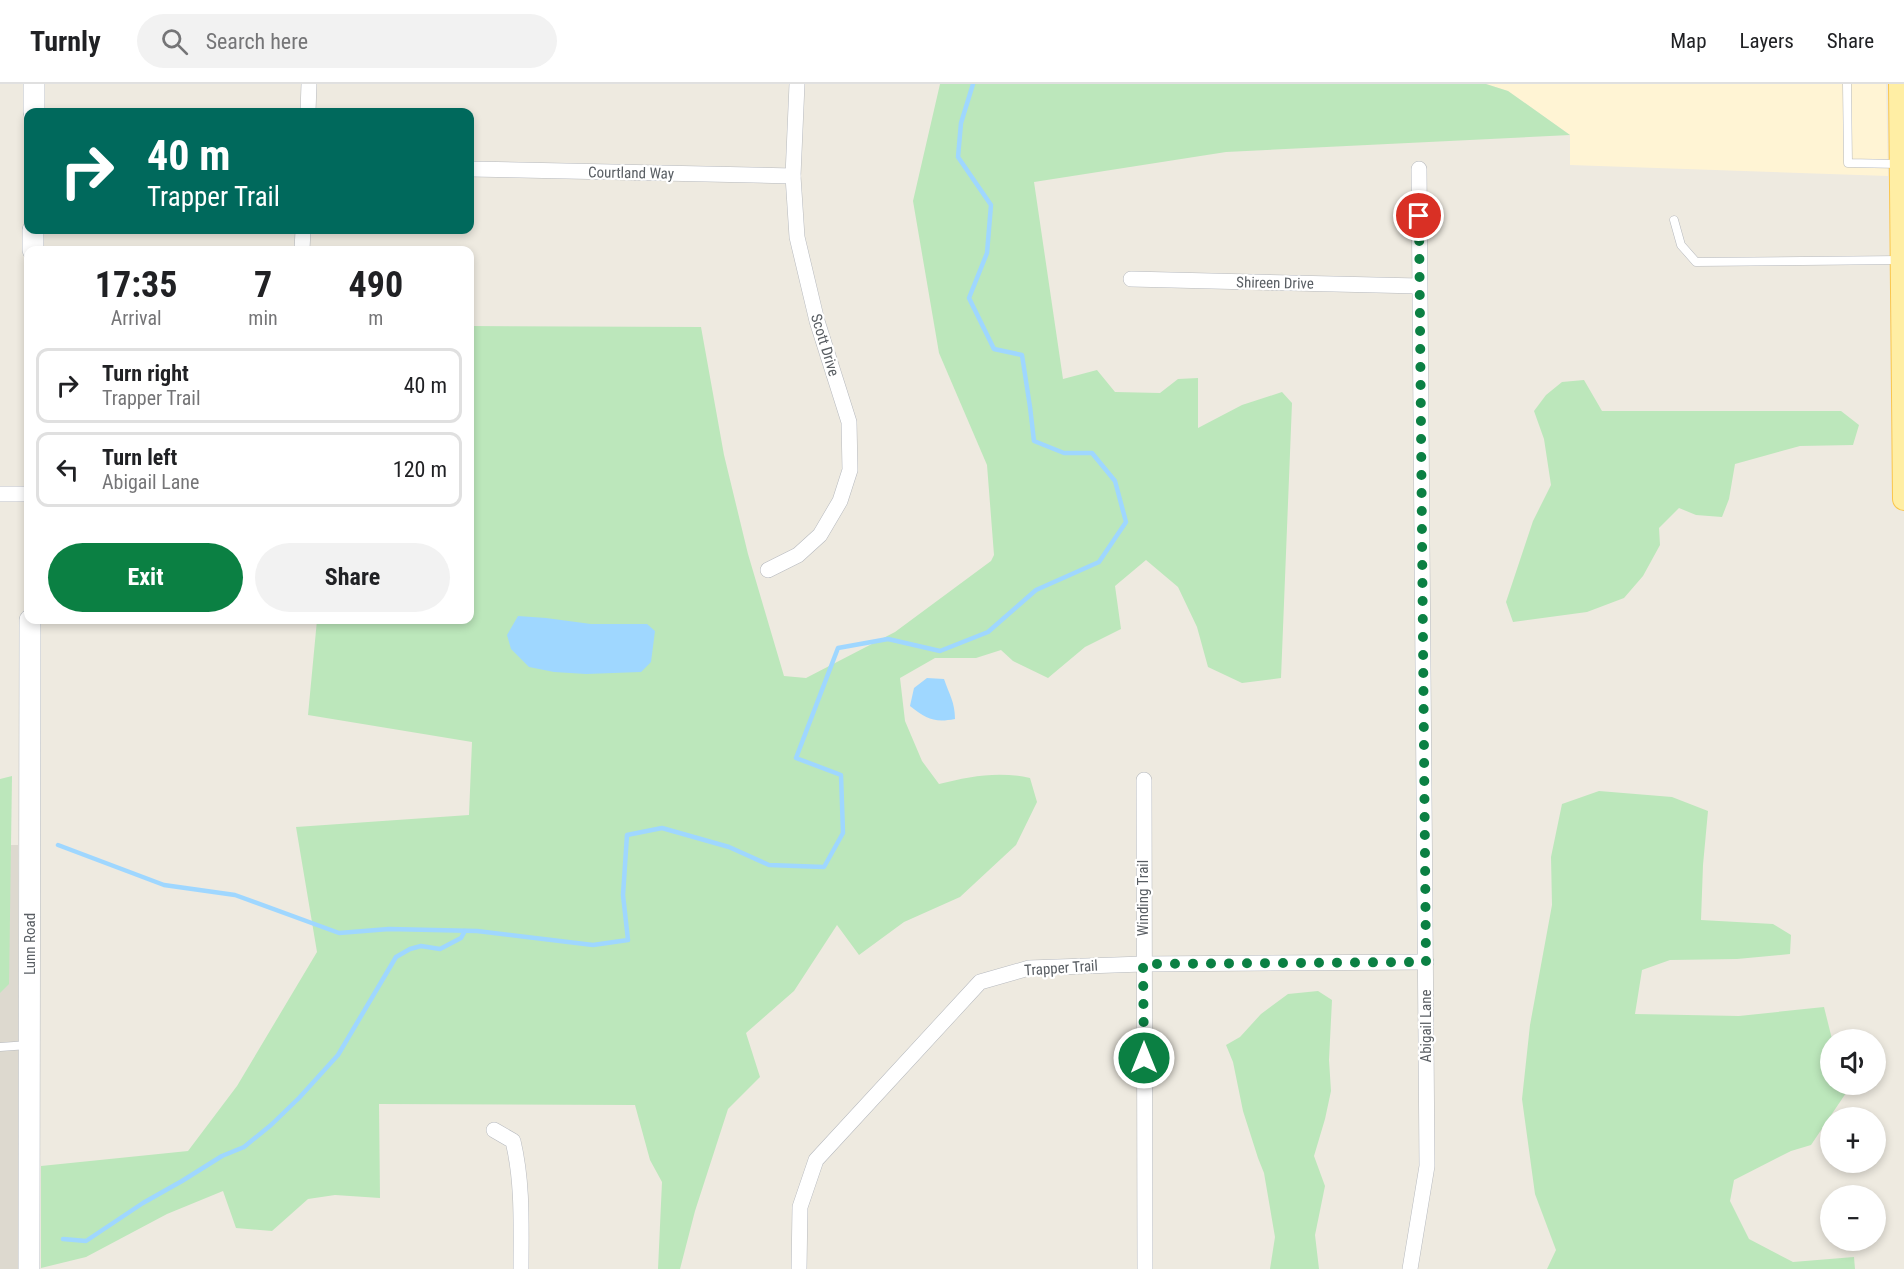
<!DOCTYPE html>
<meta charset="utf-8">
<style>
body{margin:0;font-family:"Roboto Condensed",sans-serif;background:#f2f2f2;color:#202124;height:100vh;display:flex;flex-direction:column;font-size:22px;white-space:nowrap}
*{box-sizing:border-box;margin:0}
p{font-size:20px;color:#757577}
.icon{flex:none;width:33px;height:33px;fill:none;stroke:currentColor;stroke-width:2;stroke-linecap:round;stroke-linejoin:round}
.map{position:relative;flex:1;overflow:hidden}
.panel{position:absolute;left:24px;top:162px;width:450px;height:378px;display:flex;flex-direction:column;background:#fff;border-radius:12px;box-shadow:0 3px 9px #0003}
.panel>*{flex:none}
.banner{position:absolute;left:24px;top:24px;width:450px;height:126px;border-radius:12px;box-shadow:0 3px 9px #0003;background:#00695c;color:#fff;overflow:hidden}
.buttons{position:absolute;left:1820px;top:945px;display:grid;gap:12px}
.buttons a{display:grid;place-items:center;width:66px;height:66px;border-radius:50%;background:#fff;box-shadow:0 3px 9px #0003;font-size:30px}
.pin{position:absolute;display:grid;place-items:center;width:51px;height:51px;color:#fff;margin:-26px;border:3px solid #fff;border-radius:50%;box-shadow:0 2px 6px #0007}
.me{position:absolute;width:66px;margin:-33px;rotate:0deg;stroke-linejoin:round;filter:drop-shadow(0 0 4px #0008)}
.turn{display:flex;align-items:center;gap:21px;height:126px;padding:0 24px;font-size:27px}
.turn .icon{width:78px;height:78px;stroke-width:2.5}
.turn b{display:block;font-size:42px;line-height:51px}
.eta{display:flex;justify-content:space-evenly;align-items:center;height:102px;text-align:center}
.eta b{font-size:36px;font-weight:700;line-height:42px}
.primary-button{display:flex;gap:12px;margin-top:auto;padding:12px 24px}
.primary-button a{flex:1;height:69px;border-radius:36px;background:#0b8043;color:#fff;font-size:24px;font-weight:700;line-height:69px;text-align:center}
.primary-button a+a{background:#f2f2f2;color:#202124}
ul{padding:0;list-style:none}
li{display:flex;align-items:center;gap:18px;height:75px;margin:0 12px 9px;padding:0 12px;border:3px solid #e0e0e0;border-radius:12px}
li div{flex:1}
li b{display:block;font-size:22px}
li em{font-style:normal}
header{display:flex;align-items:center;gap:36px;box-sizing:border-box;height:84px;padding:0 30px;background:#fff;border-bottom:2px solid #e0e0e0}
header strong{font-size:28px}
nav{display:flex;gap:33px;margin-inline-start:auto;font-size:21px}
.search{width:420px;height:54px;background:#f2f2f2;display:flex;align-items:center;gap:15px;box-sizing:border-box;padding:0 21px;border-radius:33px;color:#757577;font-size:22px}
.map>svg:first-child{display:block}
</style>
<header>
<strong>Turnly</strong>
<div class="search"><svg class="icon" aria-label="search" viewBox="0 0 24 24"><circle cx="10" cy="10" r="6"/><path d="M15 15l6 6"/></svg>Search here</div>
<nav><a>Map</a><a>Layers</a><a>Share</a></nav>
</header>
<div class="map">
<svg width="1904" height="1185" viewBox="0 0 1904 1185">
<rect width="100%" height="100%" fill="#eeeae0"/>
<path fill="#fff4d4" d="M1486,0H1886L1888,92L1570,81V51L1508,7Z"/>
<rect fill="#ddd9cf" x="0" y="761" width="18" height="424"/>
<g fill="#bce7bb">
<path d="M940,0H1486L1508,7L1570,51L1226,68L1034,98L1063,295L1097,286L1115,308L1160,309L1178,295L1198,294V344L1242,321L1282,308L1292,319L1281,594L1242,599L1208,583L1197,543L1178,503L1146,476L1115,502L1121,545L1085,563L1048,594L1013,577L1001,566L976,574H935L900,594L905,637L922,677L939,700C970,692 999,687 1030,694L1037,718L1016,761L960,813L904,838L859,871L837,841L794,907L746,949L760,993L728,1025L695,1127L680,1185H658L662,1098L650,1076L635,1021L379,1020L380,1114L335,1111L308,1115L272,1147L236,1144L223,1107L167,1130L86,1173L41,1184V1082L188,1067L237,1002L317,868L296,743L469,731L472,658L308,631L317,536H470V242L701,243L724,371L748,470L784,592L806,594L895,548L991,477L994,471L987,381L939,269L913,117Z"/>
<path d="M1584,296L1602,327H1841L1859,341L1853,361L1800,362L1735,380L1729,415L1722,433L1696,431L1679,424L1659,444L1660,461L1643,492L1624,514L1587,528L1513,538L1506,518L1533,437L1551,401L1544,355L1534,327L1546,311L1562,298Z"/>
<path d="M12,692L9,900L0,909V695Z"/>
<path d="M1599,707L1672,713L1708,727L1703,781L1701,836L1773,840L1791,851L1790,870L1737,875L1670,876L1642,886L1635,930L1739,932L1824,923L1832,955L1830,956V1000L1846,1001L1848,1006L1811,1061L1791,1067L1734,1096L1730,1117L1749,1155L1793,1178L1854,1173L1855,1185H1547L1556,1166L1535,1110L1522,1015L1530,941L1552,821L1551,773L1562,720Z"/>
<path d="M1318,907L1332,916L1329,976L1331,1007L1325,1035L1314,1072L1325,1102L1315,1151L1319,1185H1270L1275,1153L1264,1089L1258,1074L1243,1027L1233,978L1226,961L1240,953L1261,930L1288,910Z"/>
</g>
<g fill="#9fd7ff">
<path d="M518,532L546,534L591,540H647L655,547L651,578L641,588L586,590L554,588L529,583L511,565L507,551Z"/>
<path d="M927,594L944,595C949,610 955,618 955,635C934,639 927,635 910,622L914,604Z"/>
</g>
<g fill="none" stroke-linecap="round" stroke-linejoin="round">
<g stroke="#9fd7ff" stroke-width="4.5">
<path d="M58,761L164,801L235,811L339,849L389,845L477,847L593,861L628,856L623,811L627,751L662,744L729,763L769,781L824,783L843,749L841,691L796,674L838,564L888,555L940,567L988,548L1036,506L1099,478L1126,438L1115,397L1092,369H1064L1034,357L1030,323L1022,271L994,265L969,214L987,169L991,121L958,73L961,39L973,0"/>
<path d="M63,1155L86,1157L143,1119L182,1097L222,1072L244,1063L271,1041L299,1014L338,971L396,873L410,865L421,862L440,865L461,854L465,847"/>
</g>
<defs>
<g id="lane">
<path d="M1847,0L1848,79L1899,80"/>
<path d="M1674,136L1681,161L1696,178L1900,176"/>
<path d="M0,963L28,961"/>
</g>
<g id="street">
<path d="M308,28L309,0"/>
<path d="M470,85L793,92"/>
<path d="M302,166L303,146"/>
<path d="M1131,195L1419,202"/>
<path d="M0,410H28"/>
<path d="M768,486L798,471L820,451L840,417L850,386L849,338L817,237L797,153L793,92L797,0"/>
<path d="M1144,696L1145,1185"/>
<path d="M494,1046L513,1057C523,1099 521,1142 521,1185"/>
<path d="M799,1185L800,1123L816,1076L980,898L1029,884L1143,880L1426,878"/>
<path d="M1410,1185L1427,1082L1419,85"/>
</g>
<g id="secondary">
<path d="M34,28V0"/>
<path d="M33,166V146"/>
<path d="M29,1185L30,536"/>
</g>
<path id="primary" d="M1900,0L1904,415"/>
</defs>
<use href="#lane" stroke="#b6b9be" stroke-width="9"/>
<use href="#street" stroke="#b6b9be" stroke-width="16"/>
<use href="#secondary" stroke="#b6bbc1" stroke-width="22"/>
<use href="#primary" stroke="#fac64d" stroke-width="24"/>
<use href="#lane" stroke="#fff" stroke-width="8"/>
<use href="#street" stroke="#fff" stroke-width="15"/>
<use href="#secondary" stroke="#fff" stroke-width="21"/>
<use href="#primary" stroke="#ffeea4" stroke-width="22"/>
</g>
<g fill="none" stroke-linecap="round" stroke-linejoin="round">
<path stroke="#0b8043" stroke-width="10" stroke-dasharray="0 18" d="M1144,974L1143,880L1426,878L1419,132"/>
</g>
<g text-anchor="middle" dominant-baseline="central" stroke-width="4.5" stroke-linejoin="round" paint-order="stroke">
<g font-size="15" fill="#595e63" stroke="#fff">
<text transform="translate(631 89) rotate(1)">Courtland Way</text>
<text transform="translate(1275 199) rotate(1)">Shireen Drive</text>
<text transform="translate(825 261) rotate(73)">Scott Drive</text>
<text transform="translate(1143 814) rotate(-90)">Winding Trail</text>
<text transform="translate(30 860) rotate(-90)">Lunn Road</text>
<text transform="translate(1061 884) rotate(-4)">Trapper Trail</text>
<text transform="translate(1426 942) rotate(-90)">Abigail Lane</text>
</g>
</g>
</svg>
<div class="buttons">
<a><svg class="icon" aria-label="sound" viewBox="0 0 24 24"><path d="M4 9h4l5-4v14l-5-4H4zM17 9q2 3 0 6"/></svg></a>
<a>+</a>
<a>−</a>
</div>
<div class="pin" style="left:1419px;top:132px;background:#d93025"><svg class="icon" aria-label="arrive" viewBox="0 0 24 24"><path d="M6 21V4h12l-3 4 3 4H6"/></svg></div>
<svg class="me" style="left:1144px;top:974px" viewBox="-20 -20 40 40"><circle r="17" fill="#0b8043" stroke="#fff" stroke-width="3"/><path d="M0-11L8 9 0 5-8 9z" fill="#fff"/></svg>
<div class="banner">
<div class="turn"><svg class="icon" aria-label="right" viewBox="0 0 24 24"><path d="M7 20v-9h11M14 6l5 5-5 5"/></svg><div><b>40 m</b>Trapper Trail</div></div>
</div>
<section class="panel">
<div class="eta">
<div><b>17:35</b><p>Arrival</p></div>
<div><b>7</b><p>min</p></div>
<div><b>490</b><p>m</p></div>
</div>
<ul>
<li><svg class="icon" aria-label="right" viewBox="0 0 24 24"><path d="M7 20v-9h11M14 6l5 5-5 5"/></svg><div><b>Turn right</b><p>Trapper Trail</p></div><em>40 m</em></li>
<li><svg class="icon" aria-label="left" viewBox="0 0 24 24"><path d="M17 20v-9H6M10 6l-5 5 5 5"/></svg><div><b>Turn left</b><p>Abigail Lane</p></div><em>120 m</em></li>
</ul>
<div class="primary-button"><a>Exit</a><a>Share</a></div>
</section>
</div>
